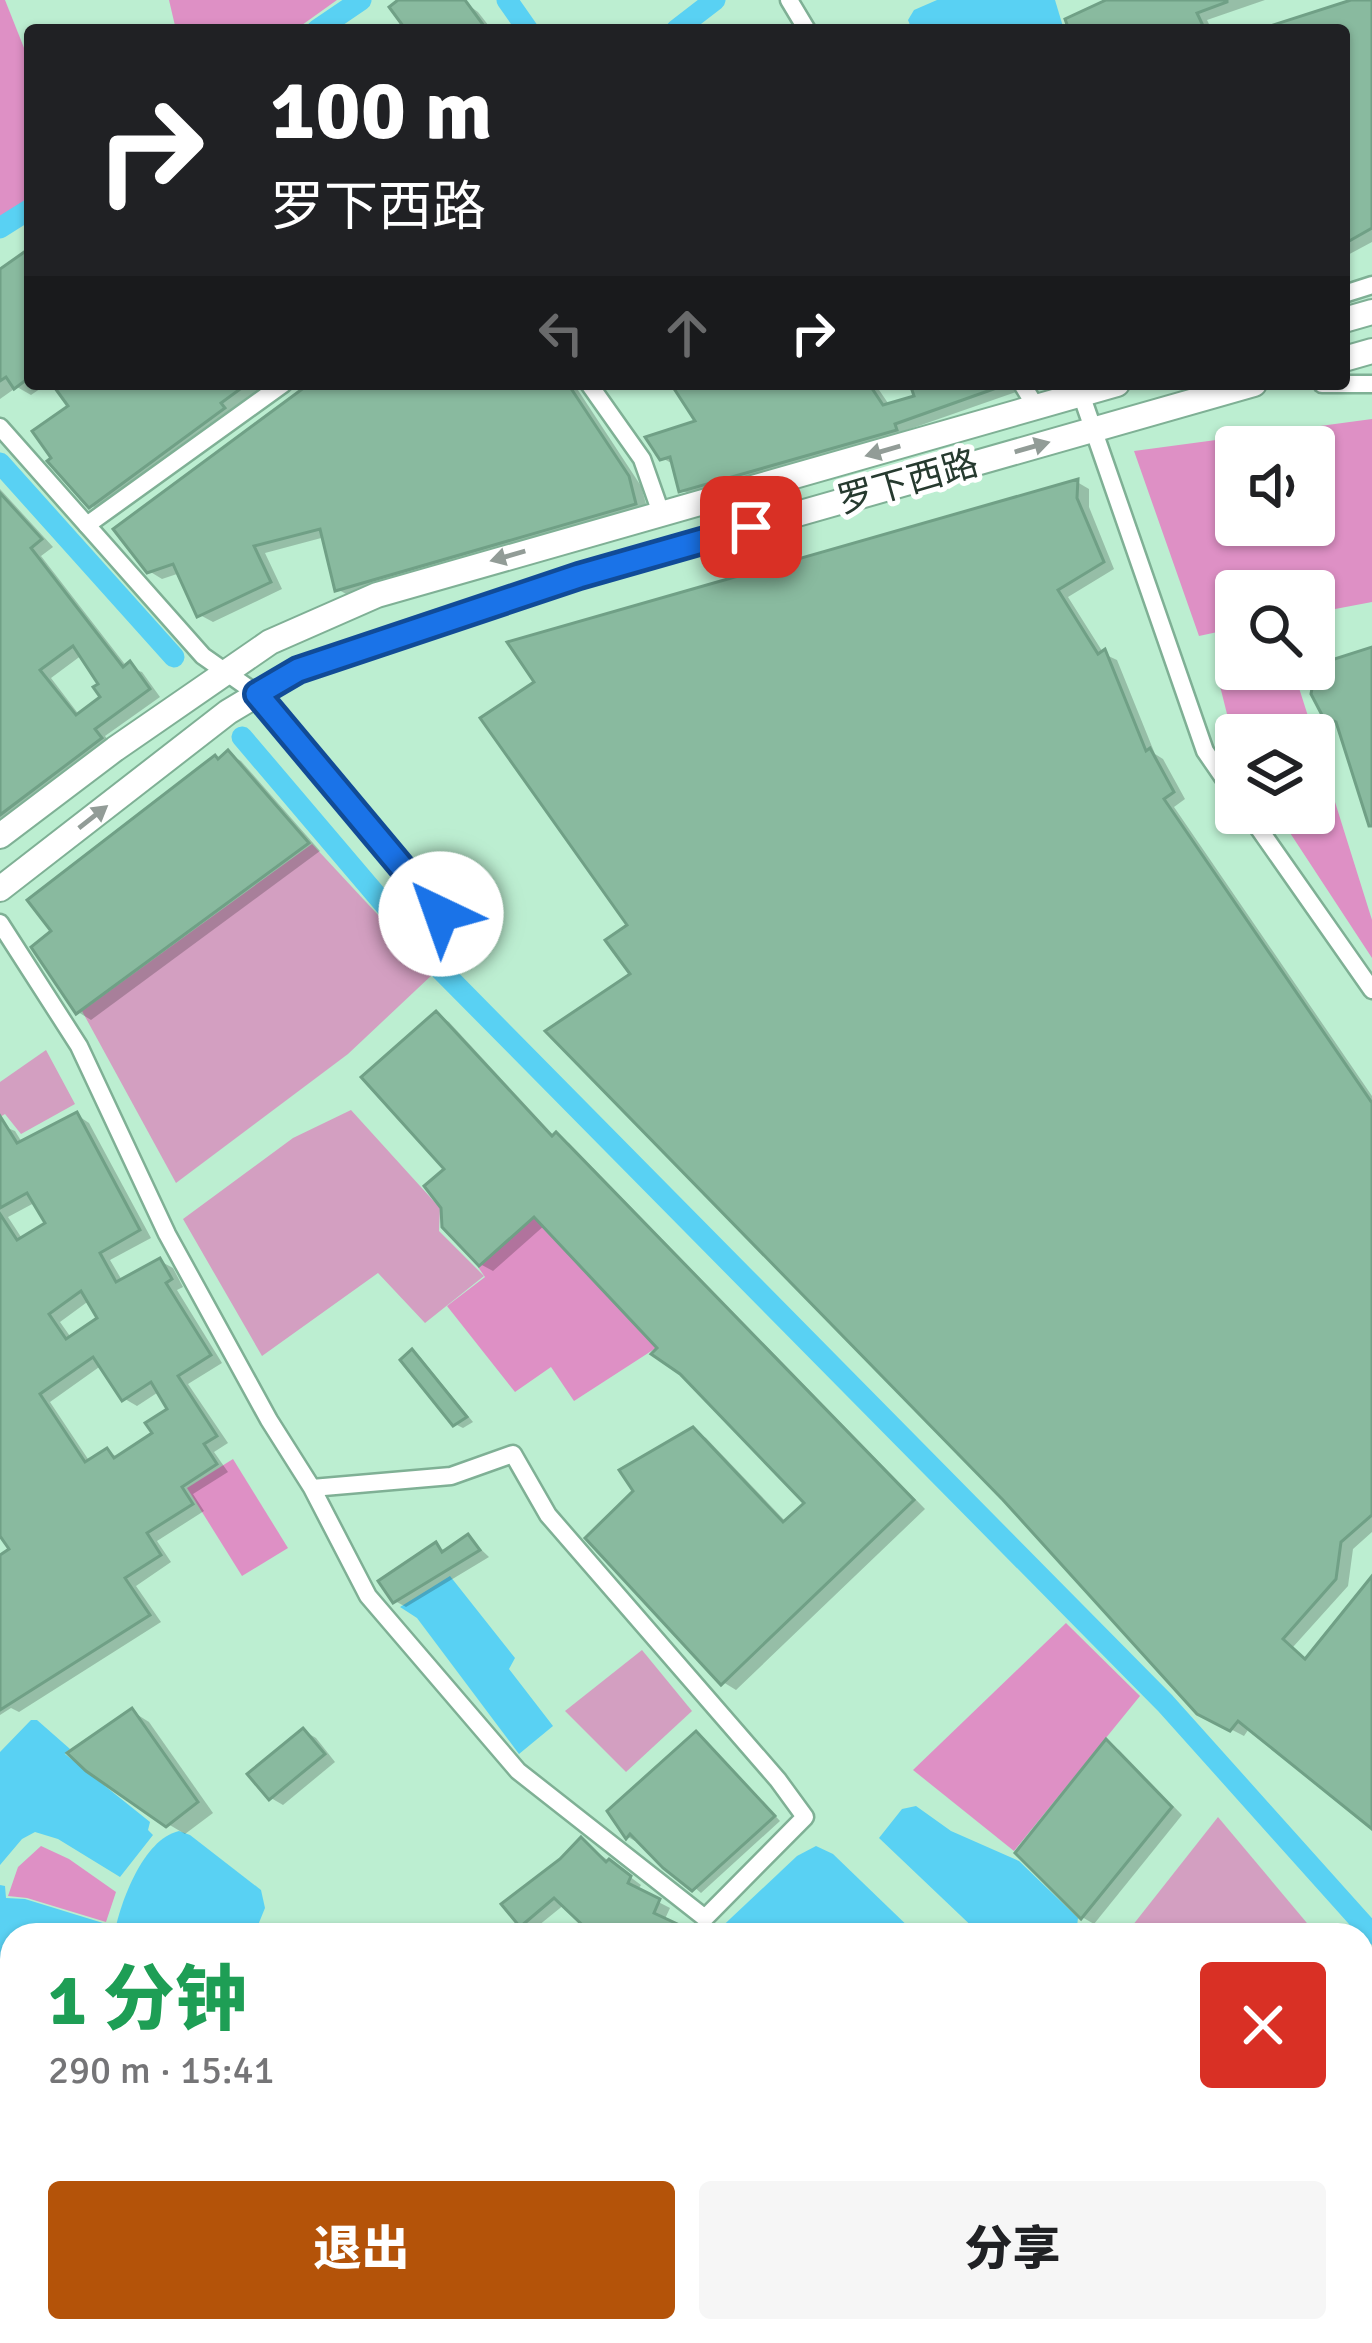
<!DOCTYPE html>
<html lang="zh">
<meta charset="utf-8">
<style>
body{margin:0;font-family:Signika,"Noto Sans SC",sans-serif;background:#f6f6f6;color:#202124;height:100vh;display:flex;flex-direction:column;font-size:45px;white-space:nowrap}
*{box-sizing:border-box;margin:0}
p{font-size:39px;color:#757577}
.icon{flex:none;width:66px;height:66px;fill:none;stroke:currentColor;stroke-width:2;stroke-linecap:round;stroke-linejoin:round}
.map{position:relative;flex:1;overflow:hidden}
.panel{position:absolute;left:0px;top:1923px;width:1374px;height:420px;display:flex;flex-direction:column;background:#fff;border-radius:36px 36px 0 0;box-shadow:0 3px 9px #0004}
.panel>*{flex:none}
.guide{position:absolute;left:24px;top:24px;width:1326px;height:366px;border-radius:12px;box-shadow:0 3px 9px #0004;background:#202124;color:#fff;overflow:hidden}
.fabs{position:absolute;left:1215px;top:426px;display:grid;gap:24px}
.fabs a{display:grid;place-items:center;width:120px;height:120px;border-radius:12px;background:#fff;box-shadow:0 3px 9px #0004;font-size:60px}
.pin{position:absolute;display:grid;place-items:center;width:102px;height:102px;color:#fff;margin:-51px;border-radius:24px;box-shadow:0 6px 18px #0006}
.me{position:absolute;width:132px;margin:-66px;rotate:318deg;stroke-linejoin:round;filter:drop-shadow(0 0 9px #0008)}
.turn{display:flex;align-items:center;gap:42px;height:252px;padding:0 48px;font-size:54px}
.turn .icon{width:156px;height:156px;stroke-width:2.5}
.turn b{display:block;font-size:84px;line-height:102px}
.lanes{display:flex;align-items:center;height:114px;padding:0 48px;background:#0003;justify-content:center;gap:60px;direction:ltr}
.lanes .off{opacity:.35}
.round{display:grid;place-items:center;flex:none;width:126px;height:126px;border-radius:12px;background:#f6f6f6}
.headline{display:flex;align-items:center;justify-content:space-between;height:204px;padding:0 48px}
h1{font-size:72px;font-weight:800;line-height:90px;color:#1e9e55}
.primary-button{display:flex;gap:24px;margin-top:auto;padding:24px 48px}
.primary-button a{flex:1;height:138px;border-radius:12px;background:#b45309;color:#fff;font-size:48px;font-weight:800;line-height:138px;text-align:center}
.primary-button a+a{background:#f6f6f6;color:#202124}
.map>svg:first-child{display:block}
</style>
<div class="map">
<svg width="1372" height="2343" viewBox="0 0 1372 2343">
<rect width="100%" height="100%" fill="#bceed1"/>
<path fill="#abe5c4" d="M1362,2237L1372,2247V2343H1244L1237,2332L1228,2343H1103L1086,2331H1362Z"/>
<g fill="#d39fc1">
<path d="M312,844L433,974L348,1054L176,1183L82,1011Z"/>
<path d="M46,1050L75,1104L21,1134L5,1114L0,1117V1082Z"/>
<path d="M351,1110L440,1208L439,1231L484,1276L425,1323L378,1273L262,1356L183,1219L293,1138Z"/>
<path d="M642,1650L692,1711L626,1772L565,1711Z"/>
<path d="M1218,1817L1317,1935H1125Z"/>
<path d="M1362,1988L1372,2000V2218L1362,2206Z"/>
</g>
<g fill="#de90c5" fill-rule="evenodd">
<path d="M0,0H5L30,63V199L0,218Z"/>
<path d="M169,0H337L295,30H176Z"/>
<path d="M1372,419V602L1314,613V591H1236V628L1199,636L1134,451ZM1236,447H1314V525H1236Z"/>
<path d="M1273,669H1293L1314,735H1236V750L1220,686Z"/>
<path d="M1314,735L1372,920V958L1277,813H1314Z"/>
<path d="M534,1218L656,1348L574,1401L551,1367L515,1392L447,1306L485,1277L478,1267Z"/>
<path d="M233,1459L288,1548L242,1576L187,1488Z"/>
<path d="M1066,1623L1140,1696L1014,1851L913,1770Z"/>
<path d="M41,1846L69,1859L116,1892L106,1922L27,1898L8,1896L18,1867Z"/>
</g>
<g fill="#59d1f3">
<path d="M937,0H1055L1064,30H912L908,20L914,10Z"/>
<path d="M450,1576L515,1658L509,1669L553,1726L519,1754L417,1618L400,1607Z"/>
<path d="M31,1720H37L70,1749L65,1754L150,1822L148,1830L153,1835L120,1877L58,1839L35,1832L22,1839L0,1865V1752Z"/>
<path d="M916,1806L951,1831L1019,1861L1078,1918L1076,1935H981L879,1838L902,1809Z"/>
<path d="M179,1831L190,1835L261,1890L265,1908L254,1935H114C120,1903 143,1839 179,1831Z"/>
<path d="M816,1846L833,1854L917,1935H713L797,1856Z"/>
<path d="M0,1885L5,1886L6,1898L25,1899L103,1923L109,1927L108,1935H12V1964L0,1959Z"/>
<path d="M0,1976L12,1981V2104L0,2100Z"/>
<path d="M637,2331H839V2343H641Z"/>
</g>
<g fill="#0003" fill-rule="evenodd">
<path d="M403,0H461L478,12L492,30H410Z"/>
<path d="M1113,0H1265L1207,20L1212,30H1072Z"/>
<path d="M1361,0H1372V242L1344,257V30H1266Z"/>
<path d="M30,251V384H47L31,395L17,387L0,399V273Z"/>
<path d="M56,384H273L106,514L91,505L72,406Z"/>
<path d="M316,384H574L641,486L648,511L350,596L337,589L325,537L265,553L282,589L213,622L200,615L180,573L162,579L149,571Z"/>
<path d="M675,384H875L890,406L918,398L913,384H1014L1016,392L907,430L908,436L695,497L682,490L675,465L662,458L699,422Z"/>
<path d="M1077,482L1089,489V507L1114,569L1068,597L1104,654L1117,660L1155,754L1163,759L1185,799L1174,807L1372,1096V1532L1353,1549L1348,1586L1293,1647L1307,1661L1372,1581V1825L1250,1727L1244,1736L1213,1720L635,975L632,926Z"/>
<path d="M0,489L53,547L41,556L127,667L142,672L160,697L105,736L112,746L0,832ZM82,655L103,684L104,697L80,716L51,678Z"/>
<path d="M228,754L241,761L320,851L91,1020L78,1012L55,931Z"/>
<path d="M436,1014L449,1022L555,1137L569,1143L925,1509L736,1690L723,1682L693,1430L706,1438L787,1523L808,1503L545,1225L493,1271L480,1264L448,1169Z"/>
<path d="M77,1115L89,1123L151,1238L110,1260L123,1282L160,1261L173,1268L183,1287L177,1290L222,1363L188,1384L228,1443L214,1452L228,1472L193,1494L204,1511L157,1541L171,1562L136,1586L161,1622L19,1712L11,1708L0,1715V1558L13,1550L0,1530V1125L15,1131L23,1144ZM36,1202L49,1224L23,1240L8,1217ZM90,1300L101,1319L72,1339L60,1322ZM102,1365L125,1399L137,1406L160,1391L171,1410L156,1434L119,1458L107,1451L90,1462L50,1402Z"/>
<path d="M413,1353L420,1357L473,1422L463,1428L455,1424Z"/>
<path d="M468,1537L489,1557L406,1607L395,1601L436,1546L447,1552Z"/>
<path d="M133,1712L149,1722L213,1813L185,1834L168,1824Z"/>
<path d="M304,1731L316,1738L335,1762L283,1805L271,1798Z"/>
<path d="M704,1739L780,1821L701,1893L638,1838L635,1841L628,1837Z"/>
<path d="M1107,1743L1119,1750L1182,1815L1094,1924L1082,1917Z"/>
<path d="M582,1841L641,1885L637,1891L670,1908L664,1921L690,1935H598L565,1904L533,1930L522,1924Z"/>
<path d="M1092,2331H1235L1246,2339L1243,2343H1108Z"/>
</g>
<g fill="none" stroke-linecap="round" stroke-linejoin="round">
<g stroke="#59d1f3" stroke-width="21">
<path d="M507,0L528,30"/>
<path d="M317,30L361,0"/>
<path d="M676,30L715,0"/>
<path d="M0,228L30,209"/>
<path d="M0,463L174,657"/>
<path d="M242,737L435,964L1165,1703L1372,1934"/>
</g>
</g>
<g fill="#89ba9f" stroke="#70a086" stroke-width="3" fill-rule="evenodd">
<path d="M398,0H465L487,30H406L389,7Z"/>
<path d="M1106,0H1227V2L1197,13L1205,30H1069L1065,19Z"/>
<path d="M1351,0H1372V228L1344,244V30H1268L1267,27Z"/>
<path d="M30,248V377L14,389L6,377L0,381V269Z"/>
<path d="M52,384H247L221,403L225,408L89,508L47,461L51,458L32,431L68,406Z"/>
<path d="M309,384H568L629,476L636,504L335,591L320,529L254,546L271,582L197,617L173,564L147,573L113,529Z"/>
<path d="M671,384H869L883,405L914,396L910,384L1002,386L895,424L897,430L679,492L670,457L660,460L645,437L695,421Z"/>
<path d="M1078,479L1077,498L1104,562L1058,590L1098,654L1105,649L1146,751L1150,748L1174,792L1164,799L1372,1103V1515L1341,1542L1336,1579L1283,1639L1305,1659L1372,1576V1829L1238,1721L1230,1731L1197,1714L1003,1500L545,1031L630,974L605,940L627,925L480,718L534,682L507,642Z"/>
<path d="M0,493L42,539L31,548L123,667L130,661L150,689L95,729L102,738L0,815ZM73,646L98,684L93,687L100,697L76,715L40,670Z"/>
<path d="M1372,647V826H1369L1336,722L1322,715L1311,694L1314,677L1325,662Z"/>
<path d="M228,750L309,843L76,1014L31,947L51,931L27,900L215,755L218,759Z"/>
<path d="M436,1011L552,1136L556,1132L914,1500L721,1685L585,1538L633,1491L619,1470L693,1427L783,1522L804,1503L680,1374L651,1354L657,1348L534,1217L479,1266L442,1227L441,1208L424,1186L444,1169L361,1077Z"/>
<path d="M77,1112L140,1230L100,1253L116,1282L160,1258L172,1279L166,1283L211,1355L178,1376L217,1436L204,1444L217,1464L182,1487L193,1504L147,1533L161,1555L125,1578L150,1615L0,1710V1555L9,1549L0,1536V1214L17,1240L45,1223L27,1193L0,1208V1116L17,1143ZM81,1291L97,1318L66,1339L49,1314ZM93,1357L122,1401L151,1382L167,1409L145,1423L152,1433L114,1458L107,1448L85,1462L40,1394Z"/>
<path d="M412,1349L467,1417L453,1426L400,1360Z"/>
<path d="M468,1534L480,1550L393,1603L378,1581L436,1542L442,1552Z"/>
<path d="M132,1708L198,1802L166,1827L86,1771L67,1753Z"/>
<path d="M303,1728L325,1754L269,1800L247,1774Z"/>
<path d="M696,1731L775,1816L692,1891L663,1868L630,1834L626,1839L607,1811Z"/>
<path d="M1106,1739L1172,1807L1081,1919L1015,1853Z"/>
<path d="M581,1837L606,1862L609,1859L631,1876L628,1883L660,1899L654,1913L701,1935H593L554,1898L520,1927L501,1904L560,1859Z"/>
</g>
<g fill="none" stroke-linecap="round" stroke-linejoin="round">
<defs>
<g id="street">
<path d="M789,0L807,30"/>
<path d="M1344,294L1372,285"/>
<path d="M589,384L642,459L661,513"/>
<path d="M1022,384L1036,407"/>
<path d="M1322,384H1372"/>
<path d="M1081,394L1205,751L1236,796"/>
<path d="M0,427L203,656L257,694L441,914"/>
<path d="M87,525L283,384"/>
<path d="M1248,813L1372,990"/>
<path d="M0,923L79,1046L167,1234L269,1420L312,1488L451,1476L513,1454L548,1515L778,1780L805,1817L705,1918L518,1771L368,1596L312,1488"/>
</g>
<g id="secondary">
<path d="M1344,320L1372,312"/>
<path d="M1344,359L1372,351"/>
<path d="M0,836L115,749L270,642L377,595L1117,384"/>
<path d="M0,889L228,712L298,670L579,576L1254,384"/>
</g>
</defs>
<use href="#street" stroke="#7fb095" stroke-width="21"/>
<use href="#secondary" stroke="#7fb095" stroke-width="28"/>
<use href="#street" stroke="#fff" stroke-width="16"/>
<use href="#secondary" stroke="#fff" stroke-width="24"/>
</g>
<defs><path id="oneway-solid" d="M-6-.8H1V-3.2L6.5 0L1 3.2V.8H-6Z" transform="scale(3)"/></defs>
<g fill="#929c97">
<use href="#oneway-solid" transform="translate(1032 447) rotate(-16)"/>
<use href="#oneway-solid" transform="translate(883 451) rotate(164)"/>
<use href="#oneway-solid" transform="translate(508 556) rotate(164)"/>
<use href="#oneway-solid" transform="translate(93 817) rotate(-38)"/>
</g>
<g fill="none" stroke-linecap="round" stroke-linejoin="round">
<defs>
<path id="route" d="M441,914L257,694L298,670L579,576L751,527"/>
</defs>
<use href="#route" stroke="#114b97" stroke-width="30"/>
<use href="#route" stroke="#1a73e8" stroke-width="21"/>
</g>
<g text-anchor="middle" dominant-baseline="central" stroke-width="10" stroke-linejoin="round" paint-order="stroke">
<g font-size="36" fill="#263a2f" stroke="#fff">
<text transform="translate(908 482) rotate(-16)">罗下西路</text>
</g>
</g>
</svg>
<div class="fabs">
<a><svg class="icon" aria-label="sound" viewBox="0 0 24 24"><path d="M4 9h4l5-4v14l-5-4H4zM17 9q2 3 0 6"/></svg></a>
<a><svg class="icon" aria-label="search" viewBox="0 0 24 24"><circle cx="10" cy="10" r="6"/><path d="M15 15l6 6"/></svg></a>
<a><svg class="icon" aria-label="layers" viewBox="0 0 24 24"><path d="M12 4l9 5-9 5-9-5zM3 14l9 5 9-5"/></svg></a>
</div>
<div class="pin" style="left:751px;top:527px;background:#d93025"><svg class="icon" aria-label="arrive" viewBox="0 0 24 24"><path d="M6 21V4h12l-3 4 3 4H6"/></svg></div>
<svg class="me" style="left:441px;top:914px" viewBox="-20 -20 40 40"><circle r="19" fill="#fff"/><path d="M0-13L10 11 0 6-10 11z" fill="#1a73e8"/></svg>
<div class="guide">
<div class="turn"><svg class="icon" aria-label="right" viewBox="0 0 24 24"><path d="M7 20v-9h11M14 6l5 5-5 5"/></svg><div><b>100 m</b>罗下西路</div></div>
<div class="lanes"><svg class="icon off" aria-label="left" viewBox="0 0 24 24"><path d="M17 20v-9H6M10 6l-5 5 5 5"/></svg><svg class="icon off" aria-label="ahead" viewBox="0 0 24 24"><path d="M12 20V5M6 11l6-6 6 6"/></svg><svg class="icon" aria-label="right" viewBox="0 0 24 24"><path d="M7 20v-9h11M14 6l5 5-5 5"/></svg></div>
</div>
<section class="panel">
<div class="headline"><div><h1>1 分钟</h1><p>290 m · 15:41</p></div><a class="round" style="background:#d93025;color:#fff"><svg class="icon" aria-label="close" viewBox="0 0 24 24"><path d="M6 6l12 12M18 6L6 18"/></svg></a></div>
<div class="primary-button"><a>退出</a><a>分享</a></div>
</section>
</div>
